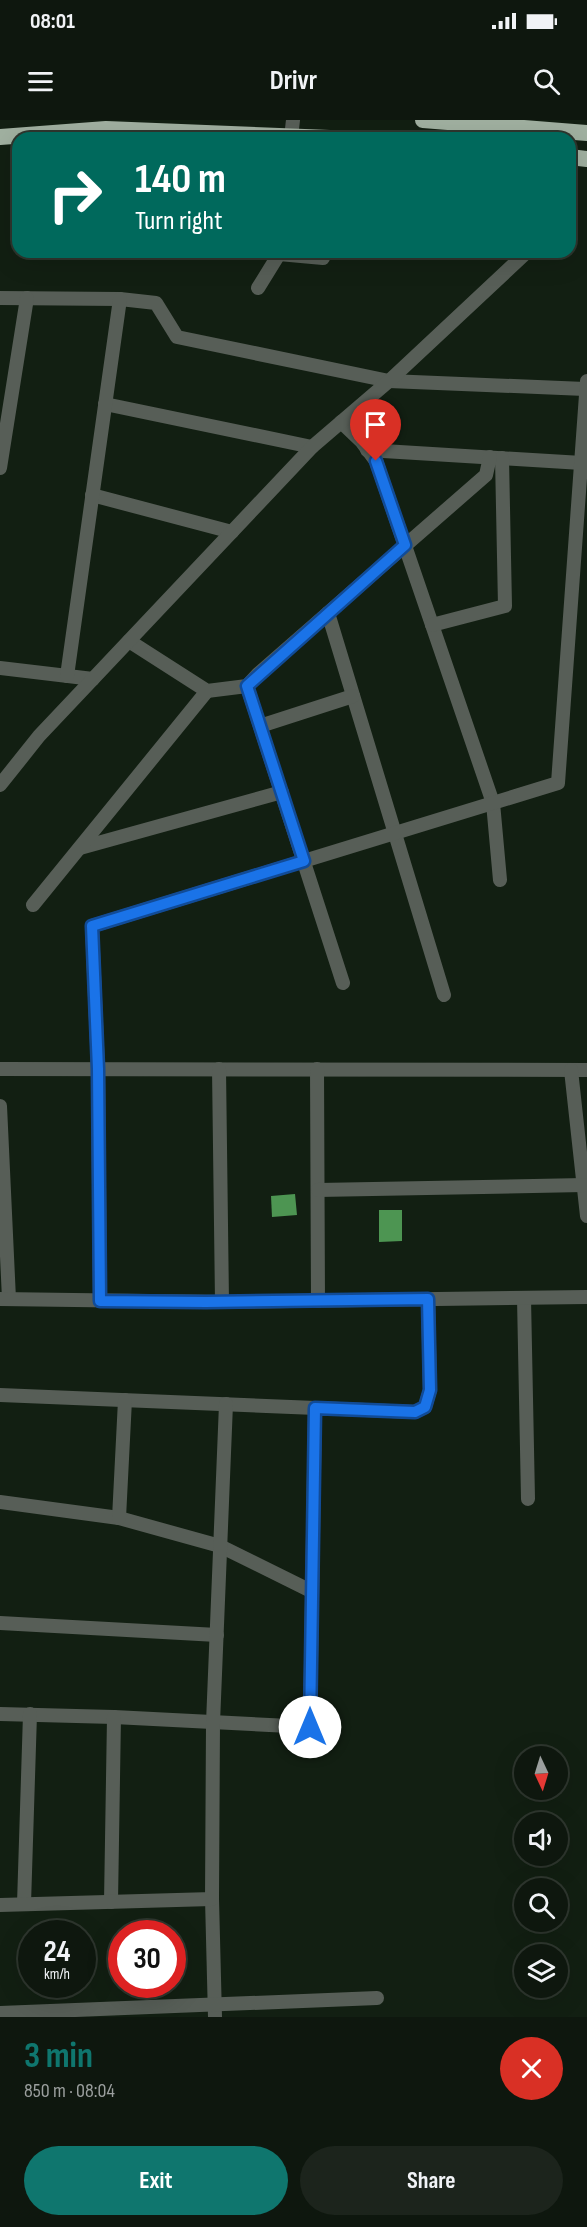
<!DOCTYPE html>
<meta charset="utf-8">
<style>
body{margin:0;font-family:"Sofia Sans Condensed",sans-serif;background:#1c241c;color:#f1f3f6;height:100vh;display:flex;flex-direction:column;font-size:22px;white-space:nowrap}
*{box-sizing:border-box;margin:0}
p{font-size:20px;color:#9b9f9e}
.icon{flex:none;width:33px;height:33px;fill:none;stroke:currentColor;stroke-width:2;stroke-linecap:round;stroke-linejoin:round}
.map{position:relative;height:1897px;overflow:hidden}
.details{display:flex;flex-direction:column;background:#0e170e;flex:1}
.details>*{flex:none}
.top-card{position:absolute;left:12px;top:12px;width:564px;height:126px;border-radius:18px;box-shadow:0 6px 24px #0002,0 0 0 2px #2e362e;background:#00695c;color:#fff;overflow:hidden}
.needle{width:39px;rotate:176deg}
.buttons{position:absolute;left:514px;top:1626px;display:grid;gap:12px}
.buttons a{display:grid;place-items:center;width:54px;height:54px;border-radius:50%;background:#0e170e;box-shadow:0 6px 24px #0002,0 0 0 2px #2e362e;font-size:30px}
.speed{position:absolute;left:18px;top:1800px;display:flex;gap:12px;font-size:30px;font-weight:700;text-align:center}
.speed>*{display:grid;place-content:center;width:78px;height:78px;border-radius:50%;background:#0e170e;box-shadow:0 6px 24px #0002,0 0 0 2px #2e362e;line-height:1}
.speed small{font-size:15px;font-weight:400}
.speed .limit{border:9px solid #d22;background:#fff;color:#111}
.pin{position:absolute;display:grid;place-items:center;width:51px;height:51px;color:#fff;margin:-62px -26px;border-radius:50% 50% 50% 0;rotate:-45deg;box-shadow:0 0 6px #0007}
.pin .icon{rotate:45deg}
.me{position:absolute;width:66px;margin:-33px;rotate:0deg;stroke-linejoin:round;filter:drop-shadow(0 0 4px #0008)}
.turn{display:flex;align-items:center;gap:21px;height:126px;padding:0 24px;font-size:27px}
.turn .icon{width:78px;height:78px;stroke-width:2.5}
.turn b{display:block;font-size:42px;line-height:51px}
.round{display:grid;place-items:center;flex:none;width:63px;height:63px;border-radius:32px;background:#1c241c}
.headline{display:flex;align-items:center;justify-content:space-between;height:102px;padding:0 24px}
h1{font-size:36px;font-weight:700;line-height:45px;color:#0f766e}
.primary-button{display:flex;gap:12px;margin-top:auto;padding:12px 24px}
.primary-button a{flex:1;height:69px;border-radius:36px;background:#0f766e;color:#fff;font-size:24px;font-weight:700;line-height:69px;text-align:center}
.primary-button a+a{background:#1c241c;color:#f1f3f6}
.status{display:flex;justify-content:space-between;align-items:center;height:42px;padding:0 30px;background:#0e170e;direction:ltr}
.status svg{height:16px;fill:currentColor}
header{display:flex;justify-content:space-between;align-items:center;height:78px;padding:0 24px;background:#0e170e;font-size:27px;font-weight:700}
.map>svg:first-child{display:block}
</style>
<div class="status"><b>08:01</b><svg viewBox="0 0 49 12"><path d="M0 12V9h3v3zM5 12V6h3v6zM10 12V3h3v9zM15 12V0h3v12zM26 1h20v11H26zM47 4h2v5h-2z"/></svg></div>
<header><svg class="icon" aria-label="menu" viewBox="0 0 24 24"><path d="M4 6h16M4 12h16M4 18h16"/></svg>Drivr<svg class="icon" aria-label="search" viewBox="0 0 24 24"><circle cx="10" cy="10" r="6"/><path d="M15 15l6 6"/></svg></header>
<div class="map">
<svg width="587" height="1897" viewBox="0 0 587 1897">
<rect width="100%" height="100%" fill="#121f12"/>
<g fill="#4d9552">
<path d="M295,1074L297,1095L272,1097L271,1076Z"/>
<path d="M379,1090H402V1121L379,1122Z"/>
</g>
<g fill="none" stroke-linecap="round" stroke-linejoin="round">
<g stroke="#575e57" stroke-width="14">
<path d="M291,18L293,0"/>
<path d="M570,54L572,37"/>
<path d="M279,132V134L323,138"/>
<path d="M258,168L279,134"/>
<path d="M0,178L120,179L156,183L177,217L389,261L585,269"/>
<path d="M105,284L312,327"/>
<path d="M341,302L362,322L376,341L493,683L500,760"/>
<path d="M367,330L582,343"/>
<path d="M0,348L27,178"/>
<path d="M92,375L232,412"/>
<path d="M328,493L444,875"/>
<path d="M432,505L505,486L502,338"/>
<path d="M129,521L207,571L247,566L258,554L486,355L490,337"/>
<path d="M0,548L93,559"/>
<path d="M67,556L120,179"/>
<path d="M247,566L343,863"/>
<path d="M260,606L353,576"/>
<path d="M0,665L39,616L312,327L389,261L527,132"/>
<path d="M80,728L282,672"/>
<path d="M33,785L207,571"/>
<path d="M0,949L587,950"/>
<path d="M219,949L222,1182"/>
<path d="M317,949L318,1181"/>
<path d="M571,950L587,1096"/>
<path d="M0,986L9,1179"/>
<path d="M318,1070L584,1065"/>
<path d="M524,1178L528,1379"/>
<path d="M0,1179L222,1182L587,1177"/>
<path d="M100,1181L98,949L92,806L558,663L587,261"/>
<path d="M0,1275L415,1292L425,1287L430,1270L428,1179"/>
<path d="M0,1382L119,1398L220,1426L311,1471"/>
<path d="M119,1398L125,1280"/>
<path d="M0,1503L217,1515"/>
<path d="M0,1594L114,1597L310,1607L315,1288"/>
<path d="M212,1779L215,1897"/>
<path d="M111,1782L114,1597"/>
<path d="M24,1784L30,1594"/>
<path d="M0,1785L212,1779L213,1603L226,1284"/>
<path d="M0,1893L377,1878"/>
</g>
<g stroke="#a0b0a0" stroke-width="16">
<path d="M423,0L587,13"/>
<path d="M0,17L106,9L330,18"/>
<path d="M570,37L587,39"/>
</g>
</g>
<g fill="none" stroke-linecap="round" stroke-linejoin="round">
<defs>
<path id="route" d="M310,1607L315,1288L415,1292L425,1287L430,1270L428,1179L206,1182L100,1181L98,949L92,806L304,741L247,566L405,425L376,341"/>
</defs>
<use href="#route" stroke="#114b97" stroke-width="15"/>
<use href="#route" stroke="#1a73e8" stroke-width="10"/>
</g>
</svg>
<div class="buttons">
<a><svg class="needle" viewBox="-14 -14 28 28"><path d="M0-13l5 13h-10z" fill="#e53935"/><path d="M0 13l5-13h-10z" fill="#9b9f9e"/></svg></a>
<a><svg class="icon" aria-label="sound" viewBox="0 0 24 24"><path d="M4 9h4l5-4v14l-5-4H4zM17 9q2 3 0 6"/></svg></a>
<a><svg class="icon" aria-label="search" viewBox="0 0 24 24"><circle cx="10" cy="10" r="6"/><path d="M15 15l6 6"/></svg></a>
<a><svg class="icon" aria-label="layers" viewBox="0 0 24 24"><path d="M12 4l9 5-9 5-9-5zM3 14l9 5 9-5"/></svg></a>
</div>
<div class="speed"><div>24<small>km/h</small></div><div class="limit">30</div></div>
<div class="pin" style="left:376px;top:341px;background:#d93025"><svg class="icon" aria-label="arrive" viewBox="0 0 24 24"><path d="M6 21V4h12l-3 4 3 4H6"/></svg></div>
<svg class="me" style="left:310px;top:1607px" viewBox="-20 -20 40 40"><circle r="19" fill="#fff"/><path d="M0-13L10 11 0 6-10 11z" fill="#1a73e8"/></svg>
<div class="top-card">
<div class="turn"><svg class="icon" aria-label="right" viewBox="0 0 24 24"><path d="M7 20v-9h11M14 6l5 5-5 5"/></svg><div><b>140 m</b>Turn right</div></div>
</div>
</div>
<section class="details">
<div class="headline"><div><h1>3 min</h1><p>850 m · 08:04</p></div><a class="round" style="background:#d93025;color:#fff"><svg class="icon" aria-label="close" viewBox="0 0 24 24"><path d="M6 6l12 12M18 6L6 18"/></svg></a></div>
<div class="primary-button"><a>Exit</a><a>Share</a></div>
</section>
